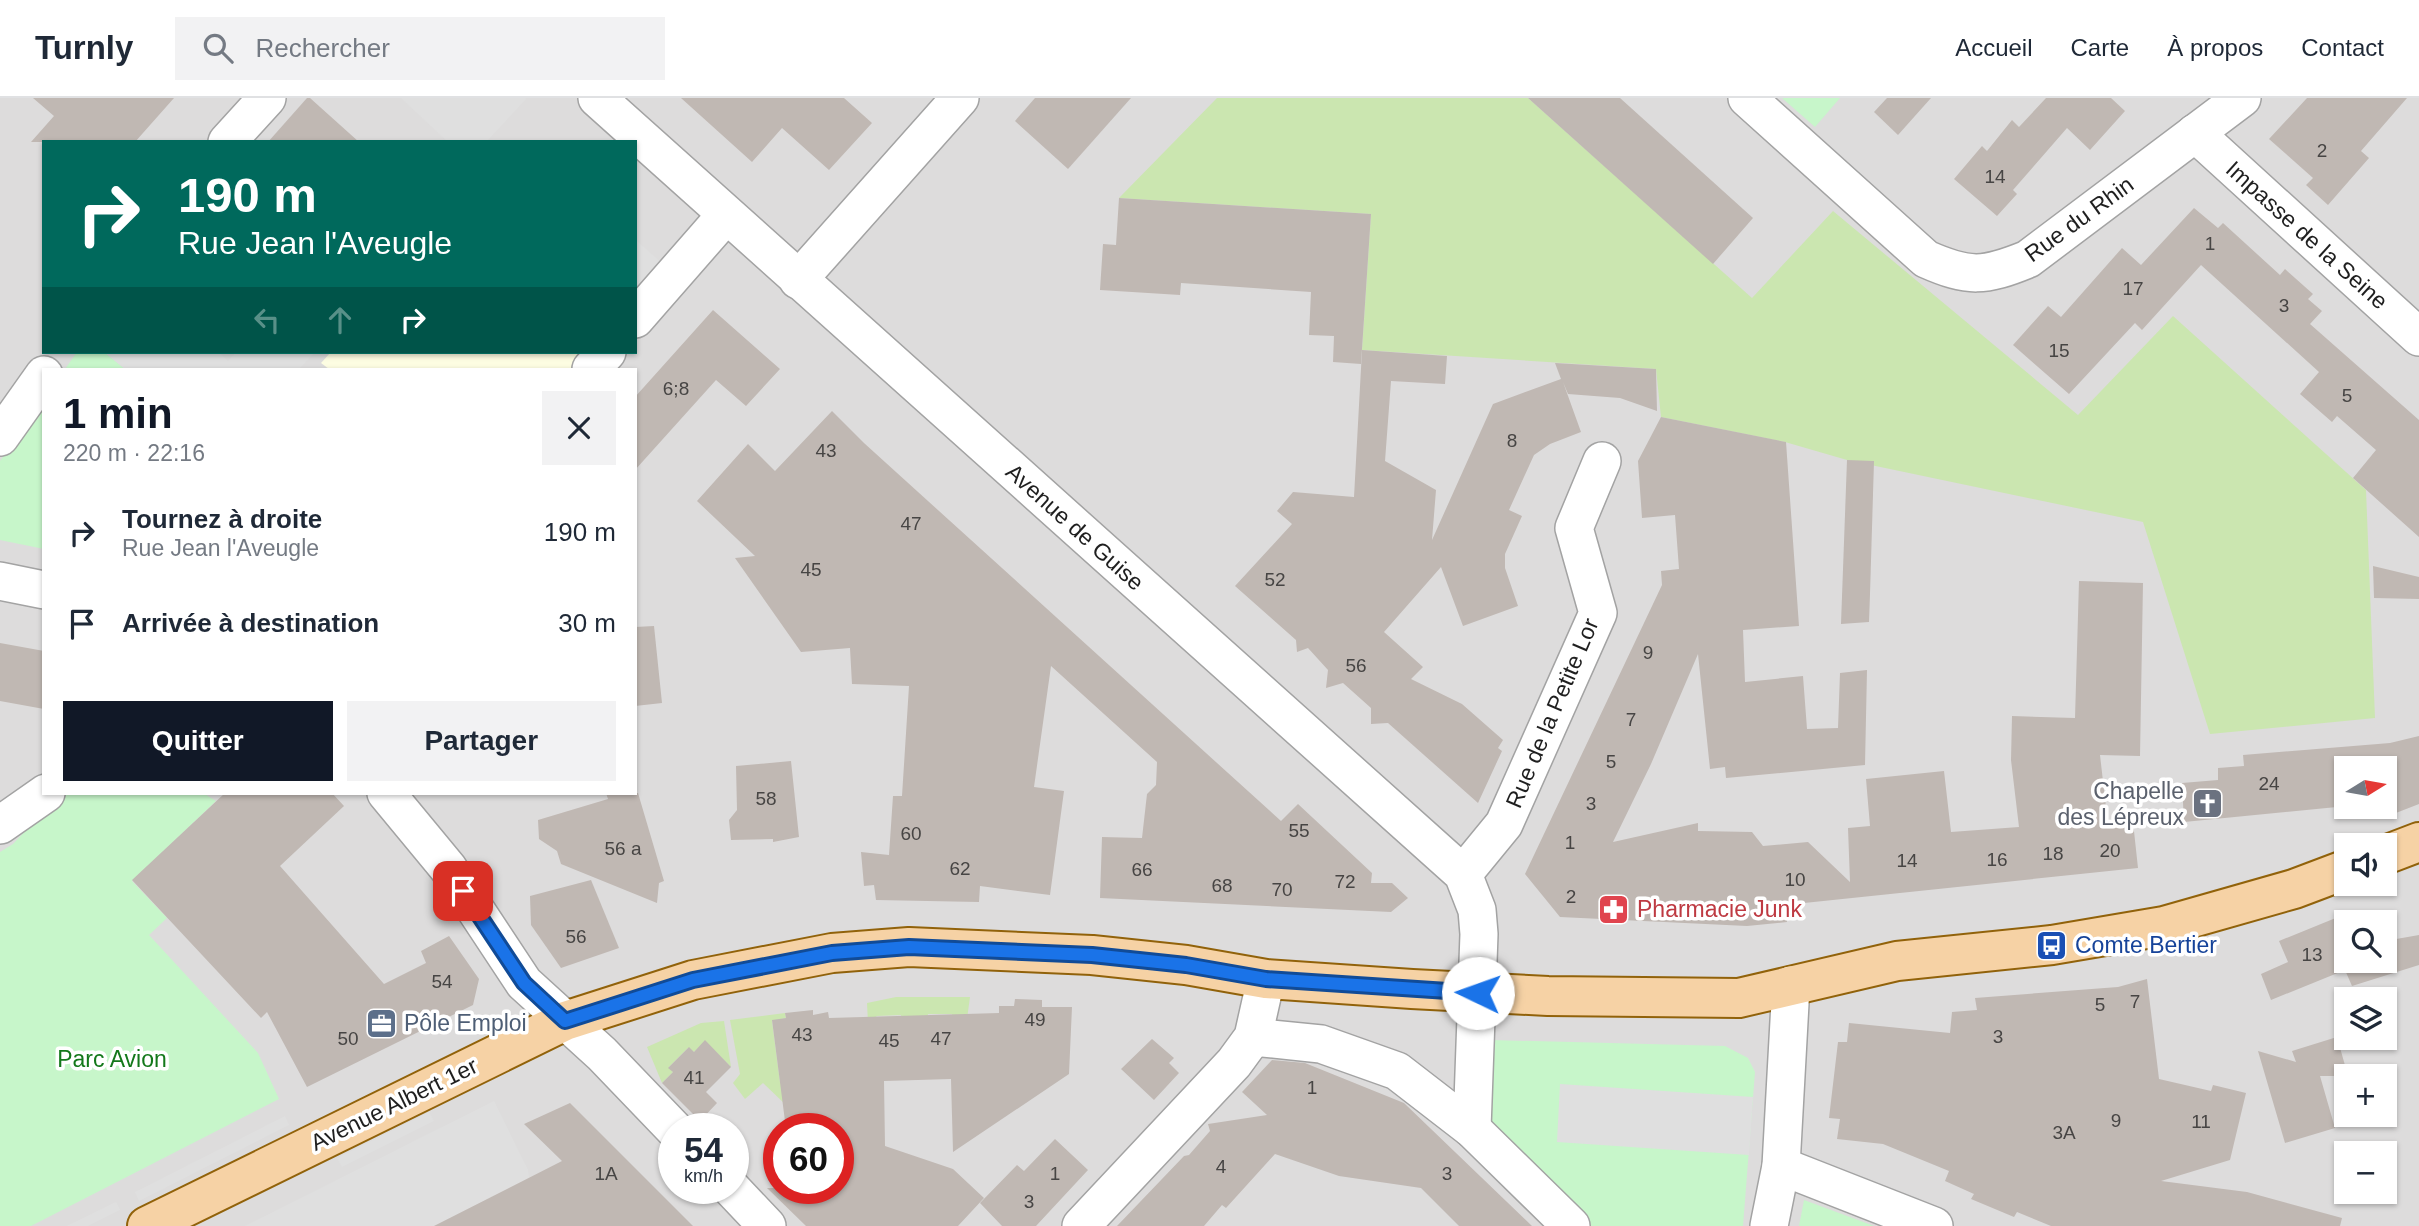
<!DOCTYPE html>
<html lang="fr">
<meta charset="utf-8">
<style>
body{margin:0;font-family:Helvetica,sans-serif;background:#f2f2f3;color:#1f2937;height:100vh;display:flex;flex-direction:column;font-size:26px;white-space:nowrap}
*{box-sizing:border-box;margin:0}
p{font-size:23px;color:#747a83}
.icon{flex:none;width:38px;height:38px;fill:none;stroke:currentColor;stroke-width:2;stroke-linecap:round;stroke-linejoin:round}
.map{position:relative;flex:1;overflow:hidden}
.drawer{position:absolute;left:42px;top:270px;width:595px;height:427px;display:flex;flex-direction:column;background:#fff;border-radius:0px;box-shadow:0 2px 5px #0004}
.drawer>*{flex:none}
.guide{position:absolute;left:42px;top:42px;width:595px;height:214px;border-radius:0px;box-shadow:0 2px 5px #0004;background:#00695c;color:#fff;overflow:hidden}
.needle{width:46px;rotate:79deg}
.tools{position:absolute;left:2334px;top:658px;display:grid;gap:14px}
.tools a{display:grid;place-items:center;width:63px;height:63px;border-radius:0px;background:#fff;box-shadow:0 2px 5px #0004;font-size:35px}
.speed{position:absolute;left:658px;top:1015px;display:flex;gap:14px;font-size:35px;font-weight:700;text-align:center}
.speed>*{display:grid;place-content:center;width:91px;height:91px;border-radius:50%;background:#fff;box-shadow:0 2px 5px #0004;line-height:1}
.speed small{font-size:18px;font-weight:400}
.speed .limit{border:10px solid #d22;background:#fff;color:#111}
.pin{position:absolute;display:grid;place-items:center;width:60px;height:60px;color:#fff;margin:-30px;border-radius:14px;box-shadow:0 4px 10px #0006}
.me{position:absolute;width:77px;margin:-38px;rotate:273deg;stroke-linejoin:round;filter:drop-shadow(0 0 5px #0008)}
.turn{display:flex;align-items:center;gap:24px;height:147px;padding:0 21px;font-size:32px}
.turn .icon{width:91px;height:91px;stroke-width:2.5}
.turn b{display:block;font-size:49px;line-height:60px}
.lanes{display:flex;align-items:center;height:66px;padding:0 21px;background:#0003;justify-content:center;gap:35px;direction:ltr}
.lanes .off{opacity:.35}
.round{display:grid;place-items:center;flex:none;width:74px;height:74px;border-radius:0px;background:#f2f2f3}
.head{display:flex;align-items:center;justify-content:space-between;height:119px;padding:0 21px}
h1{font-size:42px;font-weight:600;line-height:52px;color:#111827}
.action{display:flex;gap:14px;margin-top:auto;padding:14px 21px}
.action a{flex:1;height:80px;border-radius:0px;background:#111827;color:#fff;font-size:28px;font-weight:600;line-height:80px;text-align:center}
.action a+a{background:#f2f2f3;color:#1f2937}
ul{padding:0;list-style:none}
li{display:flex;align-items:center;gap:21px;height:91px;padding:0 21px}
li div{flex:1}
li b{display:block;font-size:26px}
li em{font-style:normal}
header{display:flex;align-items:center;gap:42px;box-sizing:border-box;height:98px;padding:0 35px;background:#fff;border-bottom:2px solid #e0e1e3}
header strong{font-size:33px}
nav{display:flex;gap:38px;margin-inline-start:auto;font-size:24px}
.search{width:490px;height:63px;background:#f2f2f3;display:flex;align-items:center;gap:18px;box-sizing:border-box;padding:0 24px;border-radius:0px;color:#747a83;font-size:26px}
.map>svg:first-child{display:block}
</style>
<header>
<strong>Turnly</strong>
<div class="search"><svg class="icon" aria-label="search" viewBox="0 0 24 24"><circle cx="10" cy="10" r="6"/><path d="M15 15l6 6"/></svg>Rechercher</div>
<nav><a>Accueil</a><a>Carte</a><a>À propos</a><a>Contact</a></nav>
</header>
<div class="map">
<svg width="2419" height="1128" viewBox="0 0 2419 1128">
<rect width="100%" height="100%" fill="#efece6"/>
<path fill="#dddcdc" fill-rule="evenodd" d="M0,0H2419V1128H0ZM44,44H635V254H44ZM44,271H635V695H44ZM2347,670H2385V709H2347ZM2347,747H2385V786H2347ZM2347,824H2385V863H2347ZM2347,901H2385V940H2347ZM2347,978H2385V1017H2347ZM674,1031H733V1090H674ZM779,1031H838V1090H779ZM2347,1055H2385V1094H2347Z"/>
<path fill="#fdfde2" d="M331,254H586L571,271H329L321,265Z"/>
<g fill="#cbe6b0">
<path d="M1217,0H1528L1752,200L1833,113L2078,317L2173,218L2366,392L2375,620L2210,636L2143,424L1847,362L1785,344L1661,319L1656,271L1362,252L1371,116L1119,100Z"/>
<path d="M896,899H970L967,921H952V916H928L927,923L902,924L901,917L877,918L868,925L867,905Z"/>
<path d="M785,915L786,920L772,923L780,984L817,980L786,1007L763,985L745,1001L733,985L740,976L730,922Z"/>
<path d="M724,923L731,969L705,943L694,954L688,950L669,969L673,974L662,985L647,949L701,925Z"/>
</g>
<g fill="#c7f6ca">
<path d="M1782,0H1840L1815,29Z"/>
<path d="M77,254H104L125,271H65Z"/>
<path d="M44,301V451L0,442V363Z"/>
<path d="M61,695H203L216,703L132,783L167,820L149,837L258,955L279,1001L31,1128H0V754L13,746Z"/>
<path d="M1490,942L1725,948L1748,960L1755,974L1743,1128H1591L1488,1023Z"/>
<path d="M1804,1102L1874,1128H1799Z"/>
</g>
<g fill="#dfdfdf">
<path d="M401,0H525L526,1L486,44H448Z"/>
<path d="M635,141L663,166L635,198Z"/>
<path d="M104,254H219L228,263L236,254H315L299,271H125Z"/>
<path d="M1560,986L1753,999L1749,1057L1557,1044Z"/>
<path d="M494,1003L528,1072L529,1080L434,1128H245Z"/>
<path d="M429,1014L434,1023L342,1069L337,1060Z"/>
<path d="M285,1018L289,1027L139,1103L135,1094Z"/>
<path d="M116,1104L120,1112L88,1128H67Z"/>
</g>
<g fill="#c0b8b3">
<path d="M33,0H174L135,44H31L54,18Z"/>
<path d="M307,0H310L359,44H268Z"/>
<path d="M681,0H844L872,25L829,72L782,30L752,64Z"/>
<path d="M1035,0H1131L1068,71L1015,23Z"/>
<path d="M1528,0H1620L1753,120L1713,166Z"/>
<path d="M1887,0H1931L1898,37L1874,14Z"/>
<path d="M2046,0H2111L2125,13L2090,52L2067,30L2013,92L2017,96L1997,118L1954,81L1982,48L1987,53L2012,22L2019,29Z"/>
<path d="M2307,0H2407L2361,53L2369,60L2328,107L2306,87L2313,80L2269,41Z"/>
<path d="M1119,100L1371,116L1361,266L1333,264L1334,238L1309,237L1311,194L1181,185L1180,197L1100,192L1103,146L1116,147Z"/>
<path d="M2194,110L2218,130L2223,125L2280,177L2285,171L2313,196L2308,201L2322,213L2310,226L2419,322V439L2353,380L2376,352L2337,318L2332,324L2300,296L2319,274L2201,167L2142,232L2135,225L2069,296L2013,247L2048,208L2061,219L2122,150L2141,167Z"/>
<path d="M713,212L780,271L746,308L716,282L635,372V299Z"/>
<path d="M1362,252L1447,258L1445,286L1391,283L1385,363L1436,392L1432,442L1493,306L1561,281L1555,265L1656,271L1657,313L1620,300L1568,296L1563,284L1581,334L1550,346L1534,357L1509,412L1522,418L1505,456V470L1518,508L1463,528L1441,469L1384,534L1423,569L1411,581L1462,606L1503,642L1498,650L1502,653L1478,705L1388,625L1371,626V610L1343,585L1326,590L1328,572L1308,550L1297,554L1296,542L1235,488L1292,426L1277,413L1293,394L1354,399Z"/>
<path d="M832,313L864,345L1281,723L1298,706L1372,775L1371,785H1392L1408,800L1391,814L1100,800L1102,739L1142,740L1147,696L1156,687L1157,664L1051,568L1034,689L1064,693L1050,797L980,788L979,804L876,802L874,787L864,788L861,754L889,757L893,698H902L909,588L852,586L850,550L801,554L735,460L755,458L697,403L748,346L775,373Z"/>
<path d="M1661,319L1786,344L1799,528L1743,532L1745,584L1803,578L1807,631L1838,630L1840,575L1867,572L1865,667L1726,680L1725,669L1710,671L1698,556L1651,666L1613,744L1698,725V733L1752,734L1763,748L1808,744L1850,784L1848,730L1870,728L1866,681L1944,673L1951,734L2019,729L2011,662L2012,618L2075,620L2079,483L2143,485L2140,658L2100,657L2108,727L2133,724L2138,770L1785,807L1787,824L1747,828L1560,819L1525,776L1662,487L1661,473L1679,471L1675,417L1642,420L1638,363Z"/>
<path d="M1847,362L1874,363L1870,496L1869,524L1841,526Z"/>
<path d="M2373,468L2419,479V501L2374,500Z"/>
<path d="M654,528L662,605L635,608V529Z"/>
<path d="M0,545L44,553V611L0,603Z"/>
<path d="M2419,638V706L2383,720L2385,670H2347V708L2184,724L2182,685L2218,682V670L2244,668L2243,657L2390,645Z"/>
<path d="M791,663L799,739L773,744V741L731,742L729,722L737,712L736,668Z"/>
<path d="M225,695H332L344,708L280,768L384,886L426,865L421,853L449,838L479,881L473,907L307,989L267,914L261,920L132,782Z"/>
<path d="M606,695H638L664,783L659,785L657,805L561,766L557,753L539,741L538,722L608,701Z"/>
<path d="M591,782L619,850L561,870L531,827L530,798Z"/>
<path d="M2343,817L2347,828V863H2385V843L2419,837V867L2352,888L2345,872L2271,902L2261,876L2288,864L2279,843Z"/>
<path d="M2147,881L2159,981L2211,993L2213,987L2246,995L2230,1062L2161,1083L2247,1094L2342,1120L2340,1128H2051L2017,1114L2014,1119L1971,1101L1974,1096L1945,1083L1949,1073L1883,1046L1837,1041L1840,1021L1829,1020L1838,944H1847L1849,925L1950,935L1952,914L1977,912L1975,900L2118,889Z"/>
<path d="M1015,901L1042,902V909H1072L1069,976L953,1054L951,981L884,983L885,1048L953,1071L984,1100L958,1128H806L767,1090H838V1031H786L772,922L786,920L785,915L813,912V917L828,914L829,920L999,915V908H1014Z"/>
<path d="M2337,939L2348,978H2320L2335,1030L2285,1045L2258,953L2296,964L2292,953Z"/>
<path d="M1152,941L1174,960L1169,965L1179,975L1154,1002L1121,971Z"/>
<path d="M705,942L731,969L706,994L717,1005L700,1023L662,985L673,974L668,970L689,949L694,954Z"/>
<path d="M1272,962L1305,965L1404,1005L1532,1128H1459L1421,1090L1339,1078L1275,1056L1226,1110L1222,1107L1204,1128H1117L1184,1058L1189,1057L1210,1033L1208,1026L1267,1017L1242,994Z"/>
<path d="M570,1005L693,1128H434L562,1063L524,1026Z"/>
<path d="M1055,1041L1088,1072L1036,1128H1002L980,1105L1017,1067L1024,1073Z"/>
</g>
<g fill="none" stroke-linecap="round" stroke-linejoin="round">
<defs>
<g id="minor">
<path d="M597,0L1463,776L1477,812L1479,836L1472,1031"/>
<path d="M1747,0L1926,161C1969,180 1984,179 2028,161L2242,0"/>
<path d="M2195,35L2419,239"/>
<path d="M227,44L267,0"/>
<path d="M798,182L960,0"/>
<path d="M635,221L726,117"/>
<path d="M591,271L607,254"/>
<path d="M0,339L44,277"/>
<path d="M0,483L44,492"/>
<path d="M386,695L448,770L524,885L602,956L674,1031"/>
<path d="M0,727L46,695"/>
<path d="M1463,776L1504,726L1598,515L1574,430L1602,363"/>
<path d="M1253,939L1321,946L1397,973L1472,1031L1571,1128"/>
<path d="M1781,1068L1934,1128"/>
<path d="M731,1090L767,1128"/>
<path d="M1081,1128L1234,965L1253,939L1266,881"/>
<path d="M1769,1128L1781,1068L1791,887"/>
</g>
<g id="major">
<path d="M2385,757L2419,744"/>
<path d="M147,1128L565,923L693,882L832,855L909,849L1092,857L1186,867L1266,881L1412,891L1548,898L1739,900L1897,863L2052,847L2164,828L2294,791L2347,771"/>
</g>
</defs>
<use href="#minor" stroke="#a3a3a3" stroke-width="40"/>
<use href="#major" stroke="#91620a" stroke-width="42"/>
<use href="#minor" stroke="#fff" stroke-width="37"/>
<use href="#major" stroke="#f6d2a5" stroke-width="38"/>
</g>
<g fill="none" stroke-linecap="round" stroke-linejoin="round">
<defs>
<path id="route" d="M463,793L524,885L565,923L693,882L832,855L909,849L1092,857L1186,867L1266,881L1478,895"/>
</defs>
<use href="#route" stroke="#114b97" stroke-width="18"/>
<use href="#route" stroke="#1a73e8" stroke-width="12"/>
</g>
<defs>
<symbol id="church-square" viewBox="-11 -11 22 22"><rect x="-9" y="-9" width="18" height="18" rx="4" fill="#6b7280" stroke="#fff"/><path d="M-1.2-6h2.4v3.5h3.3v2.4h-3.3V6h-2.4V-.1h-3.3v-2.4h3.3Z" fill="#fff"/></symbol>
<symbol id="pharmacy-square" viewBox="-11 -11 22 22"><rect x="-9" y="-9" width="18" height="18" rx="4" fill="#e0444e" stroke="#fff"/><path d="M-2-6h4v4h4v4h-4v4h-4v-4h-4v-4h4Z" fill="#fff"/></symbol>
<symbol id="bus-square" viewBox="-11 -11 22 22"><rect x="-9" y="-9" width="18" height="18" rx="4" fill="#1a4fb4" stroke="#fff"/><path d="M-5-6H5V4H4V6H2V4H-2V6H-4V4H-5ZM-3.5-4V0h7V-4ZM-3.5 1.2v1.5H-2V1.2ZM2 1.2v1.5H3.5V1.2Z" fill="#fff"/></symbol>
<symbol id="office-square" viewBox="-11 -11 22 22"><rect x="-9" y="-9" width="18" height="18" rx="4" fill="#5c6f8a" stroke="#fff"/><path d="M-6-3h4V-5.5h4V-3h4V5H-6ZM-1-4.5V-3h2v-1.5ZM-6 0V1H6V0Z" fill="#fff"/></symbol>
</defs>
<g fill-rule="evenodd">
<use href="#church-square" x="2190" y="688" width="35" height="35"/>
<use href="#pharmacy-square" x="1596" y="794" width="35" height="35"/>
<use href="#bus-square" x="2034" y="830" width="35" height="35"/>
<use href="#office-square" x="364" y="908" width="35" height="35"/>
</g>
<g text-anchor="middle" dominant-baseline="central" stroke-width="7" stroke-linejoin="round" paint-order="stroke">
<g font-size="19" fill="#474544">
<text x="2322" y="52">2</text>
<text x="1995" y="78">14</text>
<text x="2210" y="145">1</text>
<text x="2133" y="190">17</text>
<text x="2284" y="207">3</text>
<text x="2059" y="252">15</text>
<text x="676" y="290">6;8</text>
<text x="2347" y="297">5</text>
<text x="1512" y="342">8</text>
<text x="826" y="352">43</text>
<text x="911" y="425">47</text>
<text x="811" y="471">45</text>
<text x="1275" y="481">52</text>
<text x="1648" y="554">9</text>
<text x="1356" y="567">56</text>
<text x="1631" y="621">7</text>
<text x="1611" y="663">5</text>
<text x="2269" y="685">24</text>
<text x="766" y="700">58</text>
<text x="1591" y="705">3</text>
<text x="1299" y="732">55</text>
<text x="911" y="735">60</text>
<text x="1570" y="744">1</text>
<text x="623" y="750">56 a</text>
<text x="2110" y="752">20</text>
<text x="2053" y="755">18</text>
<text x="1997" y="761">16</text>
<text x="1907" y="762">14</text>
<text x="960" y="770">62</text>
<text x="1142" y="771">66</text>
<text x="1795" y="781">10</text>
<text x="1345" y="783">72</text>
<text x="1222" y="787">68</text>
<text x="1282" y="791">70</text>
<text x="1571" y="798">2</text>
<text x="576" y="838">56</text>
<text x="2312" y="856">13</text>
<text x="442" y="883">54</text>
<text x="2135" y="903">7</text>
<text x="2100" y="906">5</text>
<text x="1035" y="921">49</text>
<text x="802" y="936">43</text>
<text x="1998" y="938">3</text>
<text x="348" y="940">50</text>
<text x="941" y="940">47</text>
<text x="889" y="942">45</text>
<text x="694" y="979">41</text>
<text x="1312" y="989">1</text>
<text x="2116" y="1022">9</text>
<text x="2201" y="1023">11</text>
<text x="2064" y="1034">3A</text>
<text x="1221" y="1068">4</text>
<text x="606" y="1075">1A</text>
<text x="1055" y="1075">1</text>
<text x="1447" y="1075">3</text>
<text x="1029" y="1103">3</text>
</g>
<g font-size="23" fill="#1f1f1f" stroke="#fff">
<text transform="translate(2079 121) rotate(-36)">Rue du Rhin</text>
<text transform="translate(2307 137) rotate(42)">Impasse de la Seine</text>
<text transform="translate(1075 429) rotate(42)">Avenue de Guise</text>
<text transform="translate(1552 615) rotate(-67)">Rue de la Petite Lor</text>
<text transform="translate(394 1006) rotate(-26)">Avenue Albert 1er</text>
</g>
<g font-size="23" fill="#5b616d" stroke="#fff" text-anchor="end">
<text x="2184" y="693">Chapelle<tspan x="2184" dy="26">des Lépreux</tspan></text>
</g>
<g font-size="23" fill="#be3a42" stroke="#fff" text-anchor="start">
<text x="1637" y="811">Pharmacie Junk</text>
</g>
<g font-size="23" fill="#164399" stroke="#fff" text-anchor="start">
<text x="2075" y="847">Comte Bertier</text>
</g>
<g font-size="23" fill="#4e5e75" stroke="#fff" text-anchor="start">
<text x="404" y="925">Pôle Emploi</text>
</g>
<g font-size="23" fill="#13781a" stroke="#fff">
<text x="112" y="961">Parc Avion</text>
</g>
</g>
</svg>
<div class="tools">
<a><svg class="needle" viewBox="-14 -14 28 28"><path d="M0-13l5 13h-10z" fill="#e53935"/><path d="M0 13l5-13h-10z" fill="#747a83"/></svg></a>
<a><svg class="icon" aria-label="sound" viewBox="0 0 24 24"><path d="M4 9h4l5-4v14l-5-4H4zM17 9q2 3 0 6"/></svg></a>
<a><svg class="icon" aria-label="search" viewBox="0 0 24 24"><circle cx="10" cy="10" r="6"/><path d="M15 15l6 6"/></svg></a>
<a><svg class="icon" aria-label="layers" viewBox="0 0 24 24"><path d="M12 4l9 5-9 5-9-5zM3 14l9 5 9-5"/></svg></a>
<a>+</a>
<a>−</a>
</div>
<div class="speed"><div>54<small>km/h</small></div><div class="limit">60</div></div>
<div class="pin" style="left:463px;top:793px;background:#d93025"><svg class="icon" aria-label="arrive" viewBox="0 0 24 24"><path d="M6 21V4h12l-3 4 3 4H6"/></svg></div>
<svg class="me" style="left:1478px;top:895px" viewBox="-20 -20 40 40"><circle r="19" fill="#fff"/><path d="M0-13L10 11 0 6-10 11z" fill="#1a73e8"/></svg>
<div class="guide">
<div class="turn"><svg class="icon" aria-label="right" viewBox="0 0 24 24"><path d="M7 20v-9h11M14 6l5 5-5 5"/></svg><div><b>190 m</b>Rue Jean l'Aveugle</div></div>
<div class="lanes"><svg class="icon off" aria-label="left" viewBox="0 0 24 24"><path d="M17 20v-9H6M10 6l-5 5 5 5"/></svg><svg class="icon off" aria-label="ahead" viewBox="0 0 24 24"><path d="M12 20V5M6 11l6-6 6 6"/></svg><svg class="icon" aria-label="right" viewBox="0 0 24 24"><path d="M7 20v-9h11M14 6l5 5-5 5"/></svg></div>
</div>
<section class="drawer">
<div class="head"><div><h1>1 min</h1><p>220 m · 22:16</p></div><a class="round"><svg class="icon" aria-label="close" viewBox="0 0 24 24"><path d="M6 6l12 12M18 6L6 18"/></svg></a></div>
<ul>
<li><svg class="icon" aria-label="right" viewBox="0 0 24 24"><path d="M7 20v-9h11M14 6l5 5-5 5"/></svg><div><b>Tournez à droite</b><p>Rue Jean l'Aveugle</p></div><em>190 m</em></li>
<li><svg class="icon" aria-label="arrive" viewBox="0 0 24 24"><path d="M6 21V4h12l-3 4 3 4H6"/></svg><div><b>Arrivée à destination</b></div><em>30 m</em></li>
</ul>
<div class="action"><a>Quitter</a><a>Partager</a></div>
</section>
</div>
